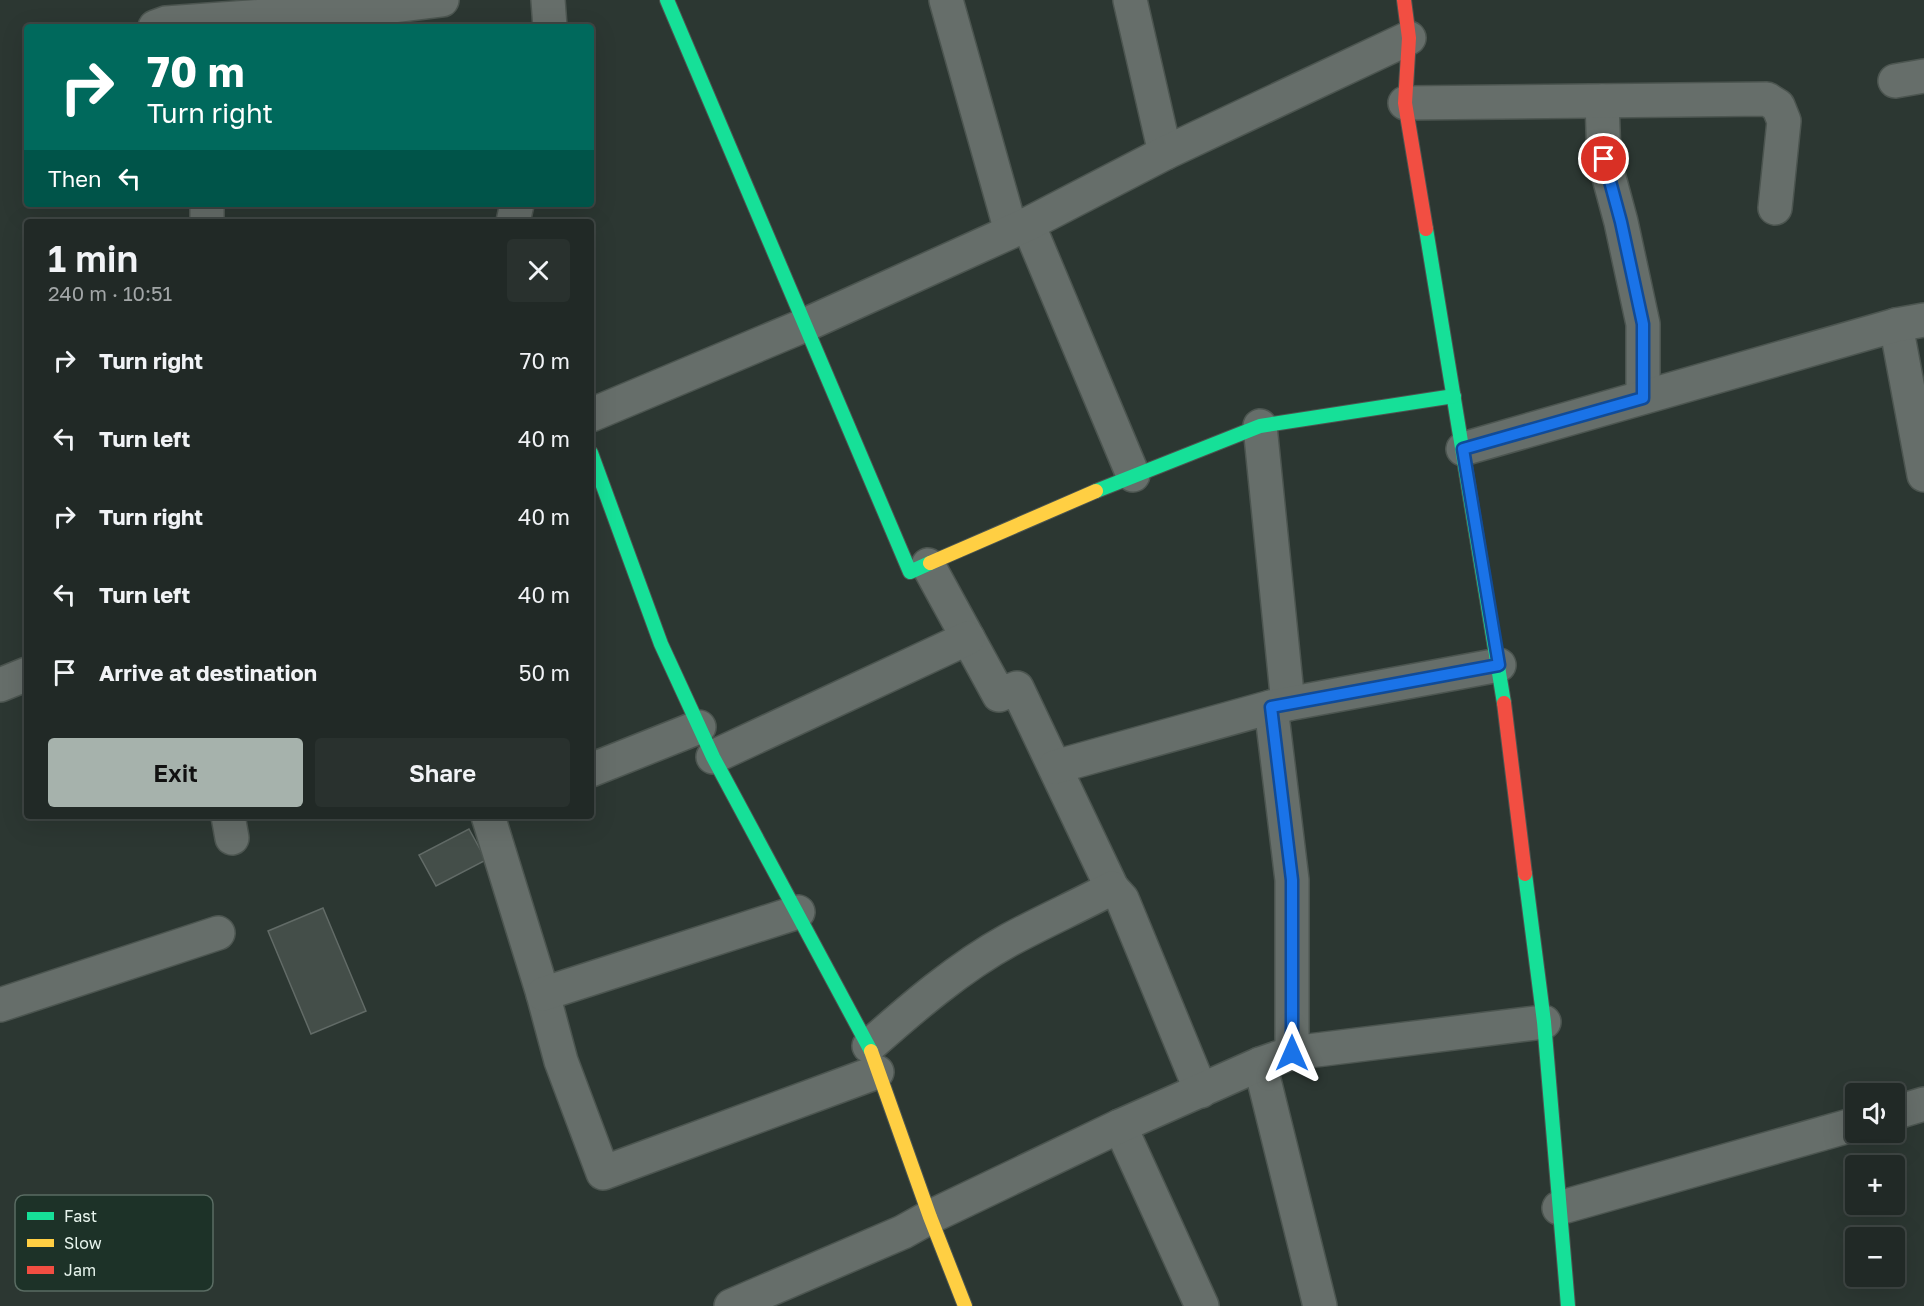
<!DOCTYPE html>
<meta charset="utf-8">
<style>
body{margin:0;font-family:"Golos Text",sans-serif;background:#29312e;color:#f1f3f6;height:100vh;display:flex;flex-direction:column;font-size:22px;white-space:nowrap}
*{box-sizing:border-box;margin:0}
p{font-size:20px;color:#a2a6a7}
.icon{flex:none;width:33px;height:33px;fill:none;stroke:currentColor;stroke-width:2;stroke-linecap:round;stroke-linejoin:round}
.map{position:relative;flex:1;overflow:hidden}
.sheet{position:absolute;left:24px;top:219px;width:570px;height:600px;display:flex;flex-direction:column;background:#212926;border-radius:6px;box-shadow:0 6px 24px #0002,0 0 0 2px #3e4543}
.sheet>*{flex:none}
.guide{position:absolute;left:24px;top:24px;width:570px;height:183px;border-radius:6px;box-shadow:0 6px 24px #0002,0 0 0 2px #3e4543;background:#00695c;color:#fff;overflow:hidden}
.controls{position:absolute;left:1845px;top:1083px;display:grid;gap:12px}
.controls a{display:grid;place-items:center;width:60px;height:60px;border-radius:6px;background:#212926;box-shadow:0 6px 24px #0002,0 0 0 2px #3e4543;font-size:30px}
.pin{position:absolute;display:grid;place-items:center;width:51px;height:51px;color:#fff;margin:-26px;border:3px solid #fff;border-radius:50%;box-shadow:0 2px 6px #0007}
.me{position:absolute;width:66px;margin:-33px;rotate:0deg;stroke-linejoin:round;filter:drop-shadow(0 0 4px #0008)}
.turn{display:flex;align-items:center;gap:21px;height:126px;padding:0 24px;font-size:27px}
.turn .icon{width:78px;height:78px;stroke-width:2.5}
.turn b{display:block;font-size:42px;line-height:51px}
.then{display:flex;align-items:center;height:57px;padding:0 24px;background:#0003;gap:12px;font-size:22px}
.round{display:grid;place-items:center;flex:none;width:63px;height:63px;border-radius:6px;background:#29312e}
.head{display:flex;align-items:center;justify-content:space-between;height:102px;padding:0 24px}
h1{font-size:36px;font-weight:600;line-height:45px}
.action{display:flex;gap:12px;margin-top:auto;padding:12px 24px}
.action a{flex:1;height:69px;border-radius:6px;background:#a6b2ac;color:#111;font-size:24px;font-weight:600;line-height:69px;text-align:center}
.action a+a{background:#29312e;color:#f1f3f6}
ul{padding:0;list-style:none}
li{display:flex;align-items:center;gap:18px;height:78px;padding:0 24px}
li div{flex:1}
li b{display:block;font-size:22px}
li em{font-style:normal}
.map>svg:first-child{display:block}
</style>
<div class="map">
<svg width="1924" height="1306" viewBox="0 0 1924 1306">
<rect width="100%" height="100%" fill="#2c3732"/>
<g fill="#444e49" stroke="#626b67" stroke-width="1.5">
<path d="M469,829L486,860L436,886L419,855Z"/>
<path d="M323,908L366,1011L311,1034L268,931Z"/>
</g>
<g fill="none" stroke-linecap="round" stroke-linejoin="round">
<defs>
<g id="street">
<path d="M548,0L550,27"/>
<path d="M946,0L1011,231"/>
<path d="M1130,0L1165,153"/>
<path d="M155,27L166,23L378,8L442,0"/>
<path d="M1895,81L1924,76"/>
<path d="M1602,101L1604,159L1621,222L1643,324V397"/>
<path d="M1405,103L1767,99L1778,106L1784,121L1775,208"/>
<path d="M207,204V222"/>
<path d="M513,222L517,204"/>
<path d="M1028,224L1133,475"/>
<path d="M1896,325L1924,475"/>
<path d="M591,415L805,325L1028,224L1165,153L1409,38"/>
<path d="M1260,426L1288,704"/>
<path d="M1463,449L1896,325L1924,320"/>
<path d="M928,565L999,695L1017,688L1112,888"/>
<path d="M0,685L27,674"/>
<path d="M1271,707L1292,880V1053"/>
<path d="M713,757L968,638"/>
<path d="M1055,767L1271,707L1499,665"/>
<path d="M591,770L699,727"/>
<path d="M228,816L232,838"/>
<path d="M488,816L543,994L561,1061L603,1173L877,1072"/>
<path d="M543,994L798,912"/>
<path d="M0,1005L218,933"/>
<path d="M869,1046C912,1008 958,968 1009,940C1042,922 1078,906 1112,888L1122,899L1201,1091"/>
<path d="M1260,1064L1320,1306"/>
<path d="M1894,1113L1924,1104"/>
<path d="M1120,1126L1202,1306"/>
<path d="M1559,1208L1856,1124"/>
<path d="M731,1306L903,1232L930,1217L1120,1126L1260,1064L1292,1053L1544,1022"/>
</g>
<g id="fast">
<path d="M667,0L910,572L930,563"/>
<path d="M1426,229L1504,703"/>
<path d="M591,453L661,644L713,757L871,1051"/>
<path d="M1096,491L1260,426L1454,396"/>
<path d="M1525,874L1544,1022L1568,1306"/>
</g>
<g id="slow">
<path d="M930,563L1096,491"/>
<path d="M871,1051L930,1217L965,1306"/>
</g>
<g id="jam">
<path d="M1404,0L1409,38L1405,103L1426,229"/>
<path d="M1504,703L1525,874"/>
</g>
</defs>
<use href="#street" stroke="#4c5550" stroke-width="36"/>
<use href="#fast" stroke="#4c5550" stroke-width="16"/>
<use href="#slow" stroke="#4c5550" stroke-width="16"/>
<use href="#jam" stroke="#4c5550" stroke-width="16"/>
<use href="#street" stroke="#666e6a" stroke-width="33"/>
<use href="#fast" stroke="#16e098" stroke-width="14"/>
<use href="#slow" stroke="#ffcf43" stroke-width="14"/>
<use href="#jam" stroke="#f24e42" stroke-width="14"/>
</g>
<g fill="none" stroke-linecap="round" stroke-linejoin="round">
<defs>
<path id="route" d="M1292,1053V880L1271,707L1499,665L1463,449L1643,398V324L1621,222L1604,159"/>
</defs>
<use href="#route" stroke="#114b97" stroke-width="15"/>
<use href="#route" stroke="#1a73e8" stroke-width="10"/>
</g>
<rect x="15" y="1195" width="198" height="96" rx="9" fill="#1d3228" stroke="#5a6c63" stroke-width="1.5"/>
<rect x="27" y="1212" width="27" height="8" fill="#16e098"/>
<rect x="27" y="1239" width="27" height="8" fill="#ffcf43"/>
<rect x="27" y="1266" width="27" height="8" fill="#f24e42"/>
<g font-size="16" fill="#e7f4ed">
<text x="64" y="1222">Fast</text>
<text x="64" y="1249">Slow</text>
<text x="64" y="1276">Jam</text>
</g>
</svg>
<div class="controls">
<a><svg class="icon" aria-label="sound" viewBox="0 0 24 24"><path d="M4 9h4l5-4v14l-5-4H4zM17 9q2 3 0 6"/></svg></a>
<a>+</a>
<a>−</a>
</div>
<div class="pin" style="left:1604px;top:159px;background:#d93025"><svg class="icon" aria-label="arrive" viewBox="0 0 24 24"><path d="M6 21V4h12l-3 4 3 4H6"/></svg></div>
<svg class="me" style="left:1292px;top:1053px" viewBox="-20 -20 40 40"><path d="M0-17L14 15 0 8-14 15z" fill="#1a73e8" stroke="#fff" stroke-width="4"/></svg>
<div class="guide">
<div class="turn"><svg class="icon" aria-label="right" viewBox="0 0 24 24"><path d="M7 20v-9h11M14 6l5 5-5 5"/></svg><div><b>70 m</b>Turn right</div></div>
<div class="then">Then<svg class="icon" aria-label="left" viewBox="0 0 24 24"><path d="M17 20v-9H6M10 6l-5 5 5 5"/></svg></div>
</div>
<section class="sheet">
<div class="head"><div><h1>1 min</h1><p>240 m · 10:51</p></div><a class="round"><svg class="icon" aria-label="close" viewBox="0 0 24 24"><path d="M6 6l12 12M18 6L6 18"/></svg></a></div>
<ul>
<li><svg class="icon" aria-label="right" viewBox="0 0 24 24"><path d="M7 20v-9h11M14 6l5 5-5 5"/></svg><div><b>Turn right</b></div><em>70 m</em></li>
<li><svg class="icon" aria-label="left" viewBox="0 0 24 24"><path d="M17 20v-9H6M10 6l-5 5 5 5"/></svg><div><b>Turn left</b></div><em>40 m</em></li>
<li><svg class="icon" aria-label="right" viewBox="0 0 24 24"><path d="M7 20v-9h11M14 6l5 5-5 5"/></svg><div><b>Turn right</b></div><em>40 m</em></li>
<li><svg class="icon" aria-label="left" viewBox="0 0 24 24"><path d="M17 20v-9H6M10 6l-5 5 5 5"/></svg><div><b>Turn left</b></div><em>40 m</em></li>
<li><svg class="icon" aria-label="arrive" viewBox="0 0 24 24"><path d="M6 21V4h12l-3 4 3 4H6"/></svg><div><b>Arrive at destination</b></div><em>50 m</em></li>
</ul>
<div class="action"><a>Exit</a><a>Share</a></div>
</section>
</div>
